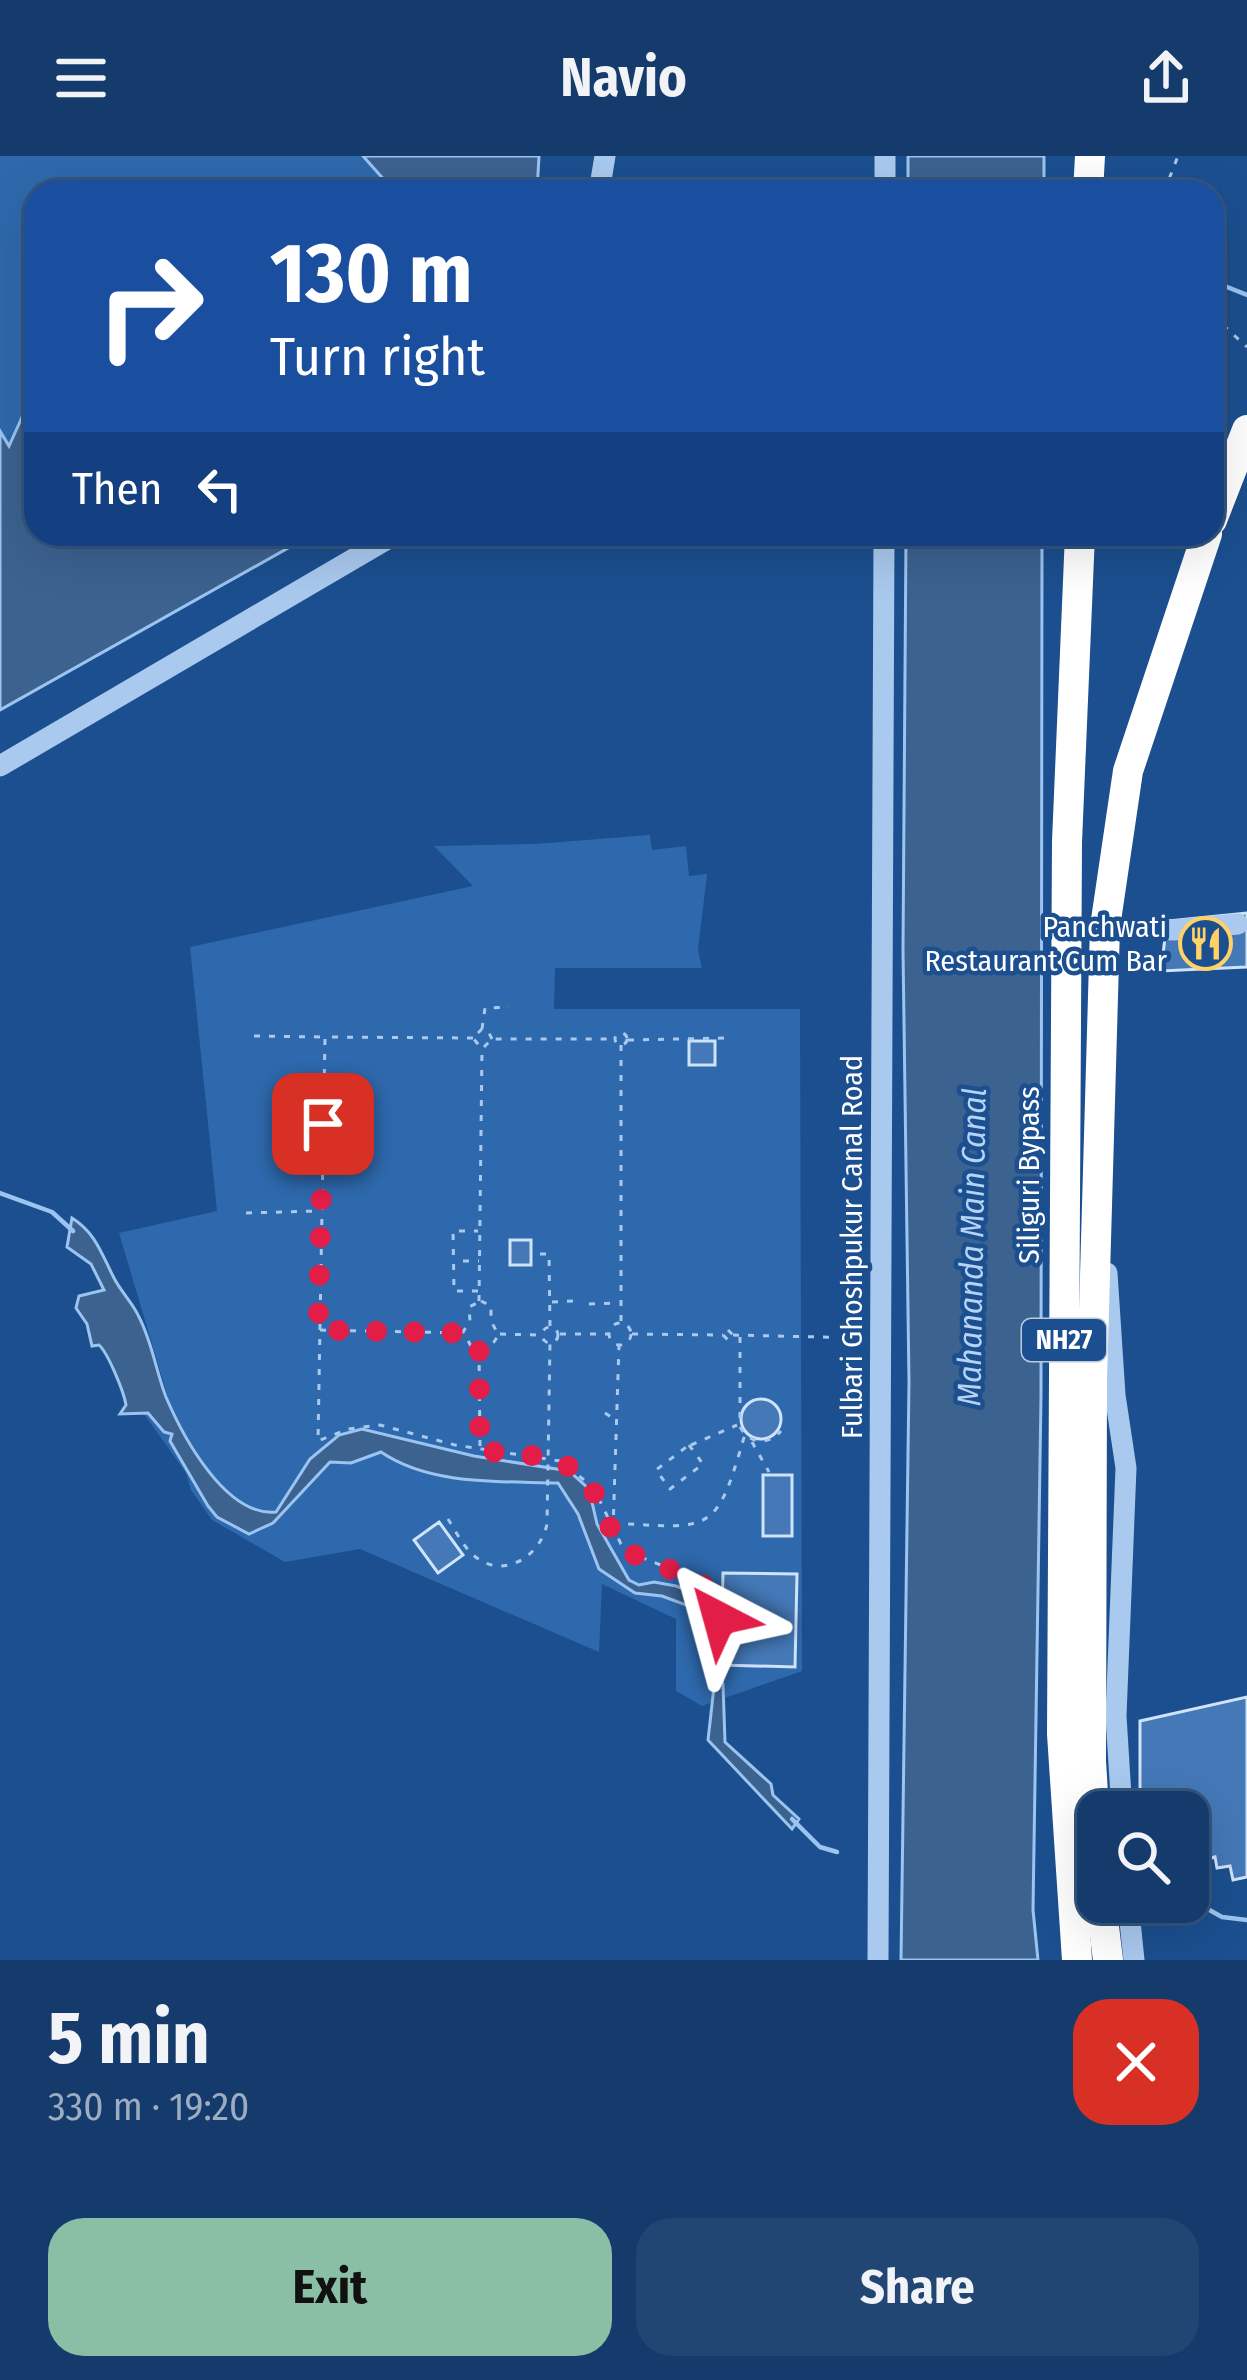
<!DOCTYPE html>
<meta charset="utf-8">
<style>
body{margin:0;font-family:"Fira Sans Condensed",sans-serif;background:#214673;color:#f1f3f6;height:100vh;display:flex;flex-direction:column;font-size:45px;white-space:nowrap}
*{box-sizing:border-box;margin:0}
p{font-size:39px;color:#9dadc1}
.icon{flex:none;width:66px;height:66px;fill:none;stroke:currentColor;stroke-width:2;stroke-linecap:round;stroke-linejoin:round}
.map{position:relative;height:1804px;overflow:hidden}
.details{display:flex;flex-direction:column;background:#143b6b;flex:1}
.details>*{flex:none}
.guide{position:absolute;left:24px;top:24px;width:1200px;height:366px;border-radius:36px;box-shadow:0 12px 48px #0002,0 0 0 3px #33557e;background:#1a4fa0;color:#fff;overflow:hidden}
.tools{position:absolute;left:1077px;top:1635px;display:grid;gap:24px}
.tools a{display:grid;place-items:center;width:132px;height:132px;border-radius:24px;background:#143b6b;box-shadow:0 12px 48px #0002,0 0 0 3px #33557e;font-size:60px}
.pin{position:absolute;display:grid;place-items:center;width:102px;height:102px;color:#fff;margin:-51px;border-radius:24px;box-shadow:0 6px 18px #0006}
.me{position:absolute;width:132px;margin:-66px;rotate:321deg;stroke-linejoin:round;filter:drop-shadow(0 0 9px #0008)}
.turn{display:flex;align-items:center;gap:42px;height:252px;padding:0 48px;font-size:54px}
.turn .icon{width:156px;height:156px;stroke-width:2.5}
.turn b{display:block;font-size:84px;line-height:102px}
.then{display:flex;align-items:center;height:114px;padding:0 48px;background:#0003;gap:24px;font-size:45px}
.round{display:grid;place-items:center;flex:none;width:126px;height:126px;border-radius:36px;background:#214673}
.overview{display:flex;align-items:center;justify-content:space-between;height:204px;padding:0 48px}
h1{font-size:72px;font-weight:700;line-height:90px}
.primary-button{display:flex;gap:24px;margin-top:auto;padding:24px 48px}
.primary-button a{flex:1;height:138px;border-radius:36px;background:#8abfa5;color:#111;font-size:48px;font-weight:700;line-height:138px;text-align:center}
.primary-button a+a{background:#214673;color:#f1f3f6}
header{display:flex;justify-content:space-between;align-items:center;height:156px;padding:0 48px;background:#143b6b;font-size:54px;font-weight:700}
.map>svg:first-child{display:block}
</style>
<header><svg class="icon" aria-label="menu" viewBox="0 0 24 24"><path d="M4 6h16M4 12h16M4 18h16"/></svg>Navio<svg class="icon" aria-label="share" viewBox="0 0 24 24"><path d="M12 15V3M7 8l5-5 5 5M5 13v7h14v-7"/></svg></header>
<div class="map">
<svg width="1247" height="1804" viewBox="0 0 1247 1804">
<rect width="100%" height="100%" fill="#1b4f8f"/>
<g fill="#2e69ad">
<path d="M0,0H363L386,26L387,36H36V271L26,262L18,266L9,291L0,275Z"/>
<path d="M650,679L652,694L686,690L689,720L707,718L698,794L702,812H555L554,853H800L802,1515L702,1550L676,1535V1463L602,1428L599,1496L360,1393L285,1406L212,1364L191,1334L186,1317L144,1258L169,1245L119,1077L217,1055L190,791L473,730L434,690L535,688Z"/>
</g>
<g fill="#3c6290" stroke="#9cc4f0" stroke-width="3">
<path d="M363,0H539L537,36H387L386,26Z"/>
<rect x="908" y="0" width="136" height="36"/>
<path d="M23,259L36,271V378H313L0,554V275L9,290Z"/>
<path d="M906,378H1042L1041,1241L1033,1754L1038,1804H901L909,1226L903,794Z"/>
<path d="M72,1062C96,1077 102,1099 114,1122C121,1136 133,1147 139,1161C152,1186 156,1215 166,1241C183,1281 226,1361 276,1356L310,1303L339,1279L362,1273L474,1300L569,1315L589,1333L597,1368L629,1424L639,1429L654,1426L676,1430L697,1438L704,1447L711,1491L723,1528L725,1586L771,1628L773,1639L799,1663L792,1673L708,1584L714,1531L695,1458L689,1450L662,1440L635,1437L599,1413L578,1358L558,1327C501,1325 431,1330 381,1296L351,1307L330,1306L273,1367L249,1378L217,1361L208,1350L170,1285L172,1278L164,1276L148,1257L120,1258L126,1249C124,1236 108,1197 99,1189L92,1190L87,1168L76,1152L79,1140L104,1134L91,1108L67,1091Z"/>
</g>
<g fill="none" stroke-linecap="round" stroke-linejoin="round">
<g stroke="#9cc4f0" stroke-width="4.5">
<path d="M1212,125L1247,139"/>
<path d="M0,1037L52,1056L73,1075"/>
<path d="M792,1663L820,1691L837,1696"/>
<path d="M1188,1742L1222,1761L1247,1764"/>
</g>
</g>
<g fill="#4478b7" stroke="#cfe3fa" stroke-width="3">
<path d="M1247,757V811L1161,815L1167,765Z"/>
<rect x="689" y="885" width="26" height="24"/>
<rect x="510" y="1084" width="21" height="25"/>
<circle cx="761" cy="1263" r="20"/>
<rect x="763" y="1319" width="29" height="61"/>
<path d="M439,1366L463,1399L438,1417L414,1384Z"/>
<path d="M723,1417L797,1418L795,1511L721,1509Z"/>
<path d="M1247,1541V1721L1233,1724L1230,1710L1217,1712L1215,1701L1204,1704L1200,1678L1188,1680V1656H1140V1565Z"/>
</g>
<g fill="none" stroke-linecap="round" stroke-linejoin="round">
<g stroke="#a9c9ee" stroke-width="3" stroke-dasharray="6 9" stroke-linecap="butt">
<path d="M1164,36L1178,0"/>
<path d="M1212,159L1247,191"/>
<path d="M482,873L485,852L509,851"/>
<circle cx="621" cy="883" r="6"/>
<path d="M254,880L323,881"/>
<path d="M473,882L325,881L318,1285L348,1273L380,1269L455,1289L560,1305L593,1331L621,1388L633,1398L703,1426L713,1437L719,1462"/>
<path d="M492,883L488,875L482,873L473,882L482,893L492,883H615"/>
<path d="M628,884L725,882"/>
<path d="M621,889V1166"/>
<path d="M246,1057L319,1055"/>
<path d="M540,1098H549L550,1171"/>
<path d="M463,1105H479"/>
<path d="M478,1135H454L453,1075H478"/>
<path d="M479,1145L482,893"/>
<path d="M481,1145L491,1150V1165L498,1178C494,1191 483,1196 471,1190L463,1176L470,1165L469,1151Z"/>
<path d="M552,1146L575,1145"/>
<path d="M589,1148L619,1147"/>
<circle cx="620" cy="1178" r="11"/>
<circle cx="550" cy="1179" r="8"/>
<path d="M320,1174L463,1177"/>
<path d="M728,1174L733,1179L728,1184L723,1179Z"/>
<path d="M500,1178L538,1179"/>
<path d="M560,1178H609"/>
<path d="M632,1178L723,1179"/>
<path d="M733,1179L863,1182"/>
<path d="M740,1181V1271C750,1288 768,1290 781,1275"/>
<path d="M479,1194L480,1293"/>
<path d="M605,1257L617,1265"/>
<path d="M752,1286L769,1316"/>
<path d="M689,1289L703,1308L670,1333L656,1314Z"/>
<path d="M691,1289L737,1269"/>
<path d="M448,1363C455,1374 462,1388 471,1397C500,1426 540,1402 547,1368L550,1187"/>
<path d="M613,1367C714,1373 716,1378 745,1278"/>
<path d="M613,1374L619,1189"/>
</g>
<g stroke="#a9c9ee" stroke-width="21">
<path d="M599,36L605,0"/>
<path d="M885,36V0"/>
<path d="M0,610L396,378"/>
<path d="M1105,771L1174,774L1238,768"/>
<path d="M1107,1117L1115,1239L1126,1312L1116,1560L1122,1656"/>
<path d="M1128,1746L1134,1804"/>
<path d="M878,1804L884,378"/>
</g>
<g stroke="#fff" stroke-width="30">
<path d="M1088,36L1090,0"/>
<path d="M1212,364L1247,274"/>
<path d="M1098,1719L1091,1605L1092,1224L1105,771L1128,615L1207,378"/>
<path d="M1101,1746L1108,1804"/>
<path d="M1077,1804L1062,1578L1067,686L1080,378"/>
</g>
</g>
<g fill="none" stroke-linecap="round" stroke-linejoin="round">
<path stroke="#e11d48" stroke-width="21" stroke-dasharray="0 37.8" d="M323,968L318,1174L463,1177L466,1186L479,1192L480,1294C510,1299 546,1296 571,1312C604,1331 600,1372 628,1394C667,1425 705,1402 719,1462"/>
</g>
<defs>
<symbol id="restaurant-ring" viewBox="-11 -11 22 22"><circle r="9.5" fill="#1b4f8f" stroke="#ffd166" stroke-width="1.5"/><path d="M-5-6h1v4h1v-4h1v4h1v-4h1v5L-1.5 .5V6h-2V.5L-5-1ZM5-6V6H3V1.5H1.5Q1.5-4 5-6Z" fill="#ffd166"/></symbol>
</defs>
<g fill-rule="evenodd">
<use href="#restaurant-ring" x="1176" y="758" width="59" height="59"/>
</g>
<g text-anchor="middle" dominant-baseline="central" stroke-width="9" stroke-linejoin="round" paint-order="stroke">
<rect fill="#1b4f8f" stroke="#bbcadd" stroke-width="3" x="1022" y="1163" width="84" height="42" rx="9"/>
<g font-size="27" font-weight="bold" fill="#fff">
<text x="1064" y="1184">NH27</text>
</g>
<g font-size="30" fill="#fff" stroke="#1b4f8f" text-anchor="end">
<text x="1167" y="771">Panchwati<tspan x="1167" dy="34">Restaurant Cum Bar</tspan></text>
</g>
<g font-size="30" fill="#fff" stroke="#1b4f8f">
<text transform="translate(1029 1019) rotate(-90)">Siliguri Bypass</text>
<text transform="translate(852 1091) rotate(-90)">Fulbari Ghoshpukur Canal Road</text>
</g>
<g font-size="33" font-style="italic" fill="#b5d3f5" stroke="#1b4f8f">
<text transform="translate(972 1091) rotate(-89)">Mahananda Main Canal</text>
</g>
</g>
</svg>
<div class="tools">
<a><svg class="icon" aria-label="search" viewBox="0 0 24 24"><circle cx="10" cy="10" r="6"/><path d="M15 15l6 6"/></svg></a>
</div>
<div class="pin" style="left:323px;top:968px;background:#d93025"><svg class="icon" aria-label="arrive" viewBox="0 0 24 24"><path d="M6 21V4h12l-3 4 3 4H6"/></svg></div>
<svg class="me" style="left:719px;top:1462px" viewBox="-20 -20 40 40"><path d="M0-17L14 15 0 8-14 15z" fill="#e11d48" stroke="#fff" stroke-width="4"/></svg>
<div class="guide">
<div class="turn"><svg class="icon" aria-label="right" viewBox="0 0 24 24"><path d="M7 20v-9h11M14 6l5 5-5 5"/></svg><div><b>130 m</b>Turn right</div></div>
<div class="then">Then<svg class="icon" aria-label="left" viewBox="0 0 24 24"><path d="M17 20v-9H6M10 6l-5 5 5 5"/></svg></div>
</div>
</div>
<section class="details">
<div class="overview"><div><h1>5 min</h1><p>330 m · 19:20</p></div><a class="round" style="background:#d93025;color:#fff"><svg class="icon" aria-label="close" viewBox="0 0 24 24"><path d="M6 6l12 12M18 6L6 18"/></svg></a></div>
<div class="primary-button"><a>Exit</a><a>Share</a></div>
</section>
